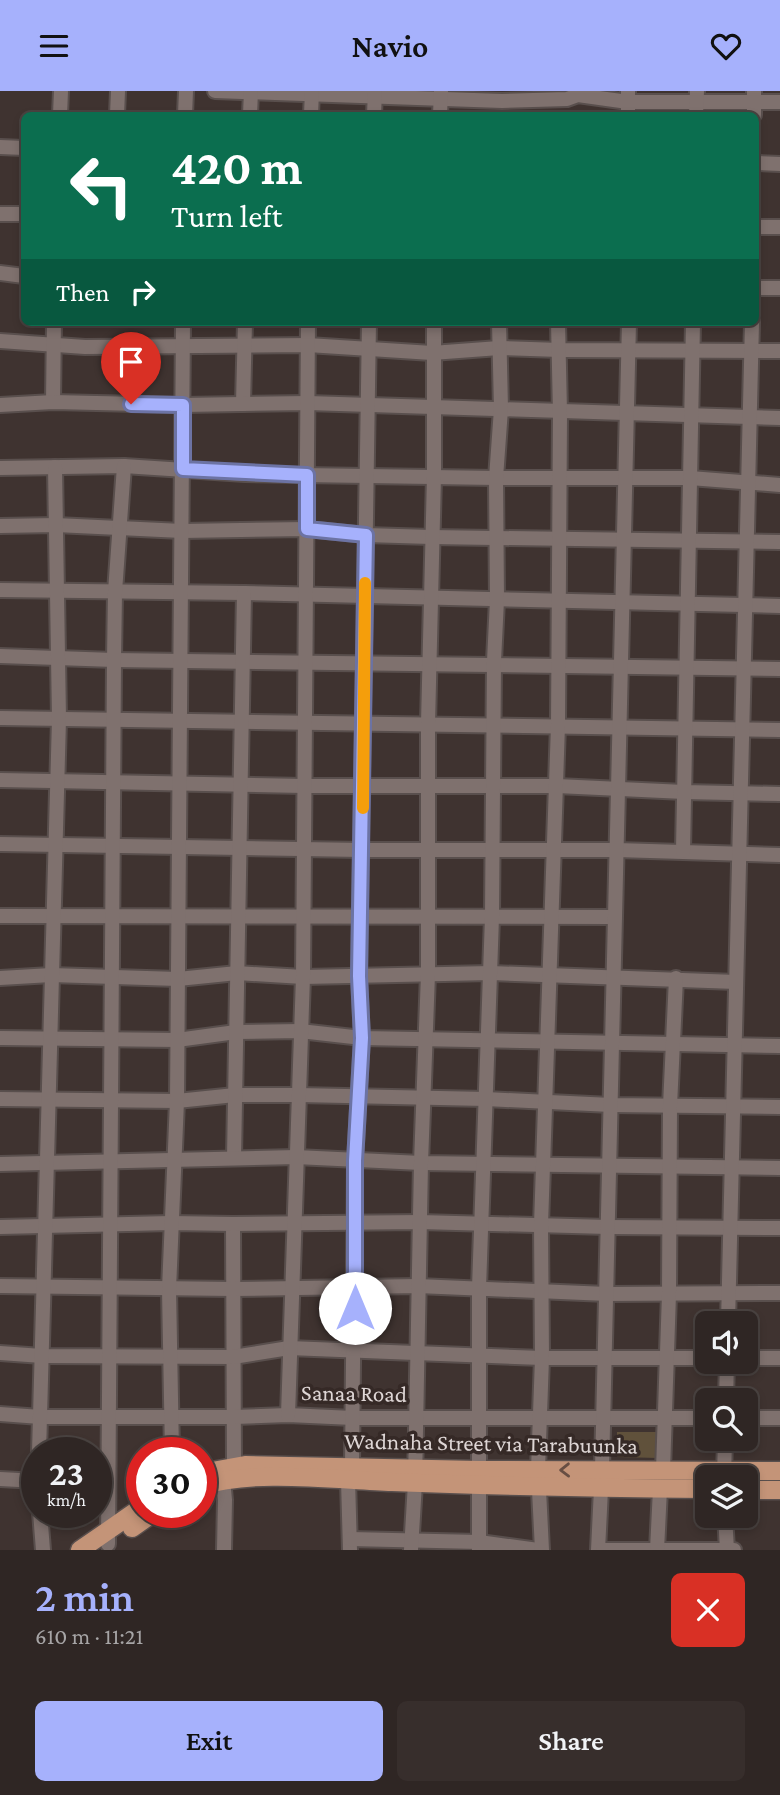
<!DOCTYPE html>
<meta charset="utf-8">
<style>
body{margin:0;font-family:"Crimson Pro",serif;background:#372e2c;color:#f1f3f6;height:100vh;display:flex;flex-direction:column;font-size:26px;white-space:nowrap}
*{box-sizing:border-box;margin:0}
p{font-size:23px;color:#a7a5a6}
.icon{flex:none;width:38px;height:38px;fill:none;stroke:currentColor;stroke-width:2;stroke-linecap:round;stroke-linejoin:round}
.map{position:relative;height:1459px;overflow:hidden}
.details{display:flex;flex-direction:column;background:#2f2624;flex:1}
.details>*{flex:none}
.banner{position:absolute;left:21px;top:21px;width:738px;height:214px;border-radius:10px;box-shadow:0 4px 10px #0003,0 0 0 2px #4a4341;background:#0b6e4f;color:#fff;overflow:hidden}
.controls{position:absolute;left:695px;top:1220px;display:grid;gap:14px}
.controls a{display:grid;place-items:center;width:63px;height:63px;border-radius:10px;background:#2f2624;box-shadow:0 4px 10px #0003,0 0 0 2px #4a4341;font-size:35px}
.speed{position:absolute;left:21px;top:1346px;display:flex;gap:14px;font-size:35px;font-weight:700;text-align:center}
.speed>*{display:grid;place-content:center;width:91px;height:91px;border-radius:50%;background:#2f2624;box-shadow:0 4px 10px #0003,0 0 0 2px #4a4341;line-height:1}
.speed small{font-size:18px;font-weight:400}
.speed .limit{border:10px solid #d22;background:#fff;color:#111}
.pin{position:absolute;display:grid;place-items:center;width:60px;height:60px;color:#fff;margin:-72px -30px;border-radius:50% 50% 50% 0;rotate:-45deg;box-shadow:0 0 7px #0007}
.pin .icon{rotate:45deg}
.me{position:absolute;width:77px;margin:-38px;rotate:0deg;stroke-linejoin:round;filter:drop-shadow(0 0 5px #0008)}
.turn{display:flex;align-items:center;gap:24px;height:147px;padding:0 35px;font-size:32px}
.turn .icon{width:91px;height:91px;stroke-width:2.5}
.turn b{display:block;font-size:49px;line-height:60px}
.then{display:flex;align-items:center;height:66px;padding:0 35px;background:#0003;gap:14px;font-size:26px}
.round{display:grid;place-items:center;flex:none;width:74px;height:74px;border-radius:10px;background:#372e2c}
.overview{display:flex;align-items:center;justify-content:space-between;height:119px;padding:0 35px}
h1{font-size:42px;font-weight:600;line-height:52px;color:#a6b1fc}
.action{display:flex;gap:14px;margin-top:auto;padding:14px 35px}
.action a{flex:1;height:80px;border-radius:10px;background:#a6b1fc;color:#111;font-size:28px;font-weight:600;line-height:80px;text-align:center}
.action a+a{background:#372e2c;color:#f1f3f6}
header{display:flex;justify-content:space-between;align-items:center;height:91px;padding:0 35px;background:#a6b1fc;color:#111;font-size:32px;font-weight:600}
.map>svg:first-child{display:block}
</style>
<header><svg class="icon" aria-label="menu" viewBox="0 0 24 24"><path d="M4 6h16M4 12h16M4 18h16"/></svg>Navio<svg class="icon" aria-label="heart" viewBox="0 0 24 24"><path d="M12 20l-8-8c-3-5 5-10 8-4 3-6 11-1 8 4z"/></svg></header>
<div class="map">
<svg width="780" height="1459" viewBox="0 0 780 1459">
<rect width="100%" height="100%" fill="#3f3330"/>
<path fill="#60513b" d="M617,1341H658V1367L617,1366Z"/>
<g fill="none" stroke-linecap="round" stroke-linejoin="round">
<defs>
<g id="minor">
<path d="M215,0L502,10L567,8L578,4L628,11H780"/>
<path d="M60,24L61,0"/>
<path d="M117,24L118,0"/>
<path d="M185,24L186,0"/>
<path d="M250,24L251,0"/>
<path d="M311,24L312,0"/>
<path d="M374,24L375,0"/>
<path d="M440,24L441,0"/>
<path d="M628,24V0"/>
<path d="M696,24L697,0"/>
<path d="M754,24V0"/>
<path d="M0,56L24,57"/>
<path d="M756,72L780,73"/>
<path d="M0,123H24"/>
<path d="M756,136H780"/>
<path d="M0,182L24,185"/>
<path d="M756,197H780"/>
<path d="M0,250L85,256L308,254L432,262L499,257L560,259L780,260"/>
<path d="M53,311L54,231"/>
<path d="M243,313L245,231"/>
<path d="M0,314L53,311L183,314L308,312L780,327"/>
<path d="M0,377L124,375L245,383L496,387H690L780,394"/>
<path d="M0,435L56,434L182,440L307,438L366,444L431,446L780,451"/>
<path d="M0,499L244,502L780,515"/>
<path d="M0,565L114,569L780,578"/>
<path d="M0,627L780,639"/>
<path d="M0,689L304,695H557L684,701L780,703"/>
<path d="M0,753L362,759H617L780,764"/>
<path d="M683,760L693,231"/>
<path d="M0,825L615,826"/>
<path d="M0,887L51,884L178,888L237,882L303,886L491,882L736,891"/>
<path d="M0,947L177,949L236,941L300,940L362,947L780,955"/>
<path d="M0,1008L177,1010L235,1004H299L486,1008L611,1014L780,1016"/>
<path d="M234,1067L244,502"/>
<path d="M0,1073L296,1066L421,1072L780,1077"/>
<path d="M233,1133L234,1376"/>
<path d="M0,1136L171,1132L233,1133L420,1131L608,1136L780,1137"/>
<path d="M0,1195L233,1198L418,1195L607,1203L780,1202"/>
<path d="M728,1232L752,231"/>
<path d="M0,1262L42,1265L233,1266L289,1257L542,1267H707"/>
<path d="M746,1267H780"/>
<path d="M726,1309L727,1270"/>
<path d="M0,1323L40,1326H234L288,1324L353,1327H707"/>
<path d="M288,1324L303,886L308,231"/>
<path d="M746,1327H780"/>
<path d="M39,1362L59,628L55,376"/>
<path d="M172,1362L169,1198L177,1010L183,231"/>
<path d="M352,1375L355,1070L362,947L359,885L369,231"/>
<path d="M663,1379L669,1203L670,1015L676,887"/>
<path d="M724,1386L725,1348"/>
<path d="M0,1388L37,1390"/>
<path d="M223,1389L225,1409L224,1459"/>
<path d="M348,1389L350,1459"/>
<path d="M40,1421L43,1459"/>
<path d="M725,1424L727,1459"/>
<path d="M350,1448L479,1451L538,1459"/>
<path d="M108,1453L114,569L115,501L124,375"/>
<path d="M411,1459L415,1392L421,1072L428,883V633L434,385V231"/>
<path d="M479,1459V1197L492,826L494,570L497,509L496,387L501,318L499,231"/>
<path d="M542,1459L538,1379L542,1267L541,1134L558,634L560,322L558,231"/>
<path d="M598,1459L602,1378L629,231"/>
<path d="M603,1459H734"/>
<path d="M657,1459L660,1398"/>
</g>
<g id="major">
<path d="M201,1382L245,1374L479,1379L780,1380"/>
<path d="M201,1395C255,1378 335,1389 392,1391C497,1395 602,1397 707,1398"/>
<path d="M746,1399H780"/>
<path d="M132,1437L155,1421"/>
<path d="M80,1459L142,1416"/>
</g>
</defs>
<use href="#minor" stroke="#594f4d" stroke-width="18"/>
<use href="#major" stroke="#594f4d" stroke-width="21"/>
<use href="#minor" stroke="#7f716e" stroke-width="14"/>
<use href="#major" stroke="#c49478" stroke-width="18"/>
</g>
<defs><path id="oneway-chevron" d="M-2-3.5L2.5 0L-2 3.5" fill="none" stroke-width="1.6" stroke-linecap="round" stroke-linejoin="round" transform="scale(1.75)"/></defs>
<use stroke="#674e43" href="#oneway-chevron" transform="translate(565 1379) rotate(179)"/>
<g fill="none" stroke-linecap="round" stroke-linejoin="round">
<defs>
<path id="route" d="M131,313L183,314V378L307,384V438L366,444L359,885L362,947L355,1070V1217"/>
</defs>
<use href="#route" stroke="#6c73a4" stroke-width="18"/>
<use href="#route" stroke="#a6b1fc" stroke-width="12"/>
<path stroke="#f59e0b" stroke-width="12" d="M363,717L365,492"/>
</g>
<g text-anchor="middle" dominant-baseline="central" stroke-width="7" stroke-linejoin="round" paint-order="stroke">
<g font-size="23" fill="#ded6d5" stroke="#352926">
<text transform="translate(354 1302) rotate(1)">Sanaa Road</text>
<text transform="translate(491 1352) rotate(1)">Wadnaha Street via Tarabuunka</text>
</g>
</g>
</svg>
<div class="controls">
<a><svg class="icon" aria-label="sound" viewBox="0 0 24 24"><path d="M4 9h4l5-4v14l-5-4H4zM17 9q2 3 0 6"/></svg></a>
<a><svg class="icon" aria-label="search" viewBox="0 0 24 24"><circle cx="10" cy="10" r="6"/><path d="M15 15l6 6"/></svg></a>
<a><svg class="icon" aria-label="layers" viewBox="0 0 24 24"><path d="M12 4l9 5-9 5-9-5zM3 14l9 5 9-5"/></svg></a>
</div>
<div class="speed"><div>23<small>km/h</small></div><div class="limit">30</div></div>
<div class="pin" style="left:131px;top:313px;background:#d93025"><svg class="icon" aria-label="arrive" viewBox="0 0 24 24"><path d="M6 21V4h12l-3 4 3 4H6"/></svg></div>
<svg class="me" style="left:355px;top:1217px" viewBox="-20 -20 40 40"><circle r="19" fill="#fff"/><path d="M0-13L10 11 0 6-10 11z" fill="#a6b1fc"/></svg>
<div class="banner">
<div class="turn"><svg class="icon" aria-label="left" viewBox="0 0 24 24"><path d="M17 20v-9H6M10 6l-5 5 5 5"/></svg><div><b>420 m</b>Turn left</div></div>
<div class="then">Then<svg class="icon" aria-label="right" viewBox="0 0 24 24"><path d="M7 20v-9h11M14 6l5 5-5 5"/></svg></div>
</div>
</div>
<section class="details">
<div class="overview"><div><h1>2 min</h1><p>610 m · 11:21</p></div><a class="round" style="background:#d93025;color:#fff"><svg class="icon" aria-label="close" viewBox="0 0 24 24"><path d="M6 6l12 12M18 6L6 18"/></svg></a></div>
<div class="action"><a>Exit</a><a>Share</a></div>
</section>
